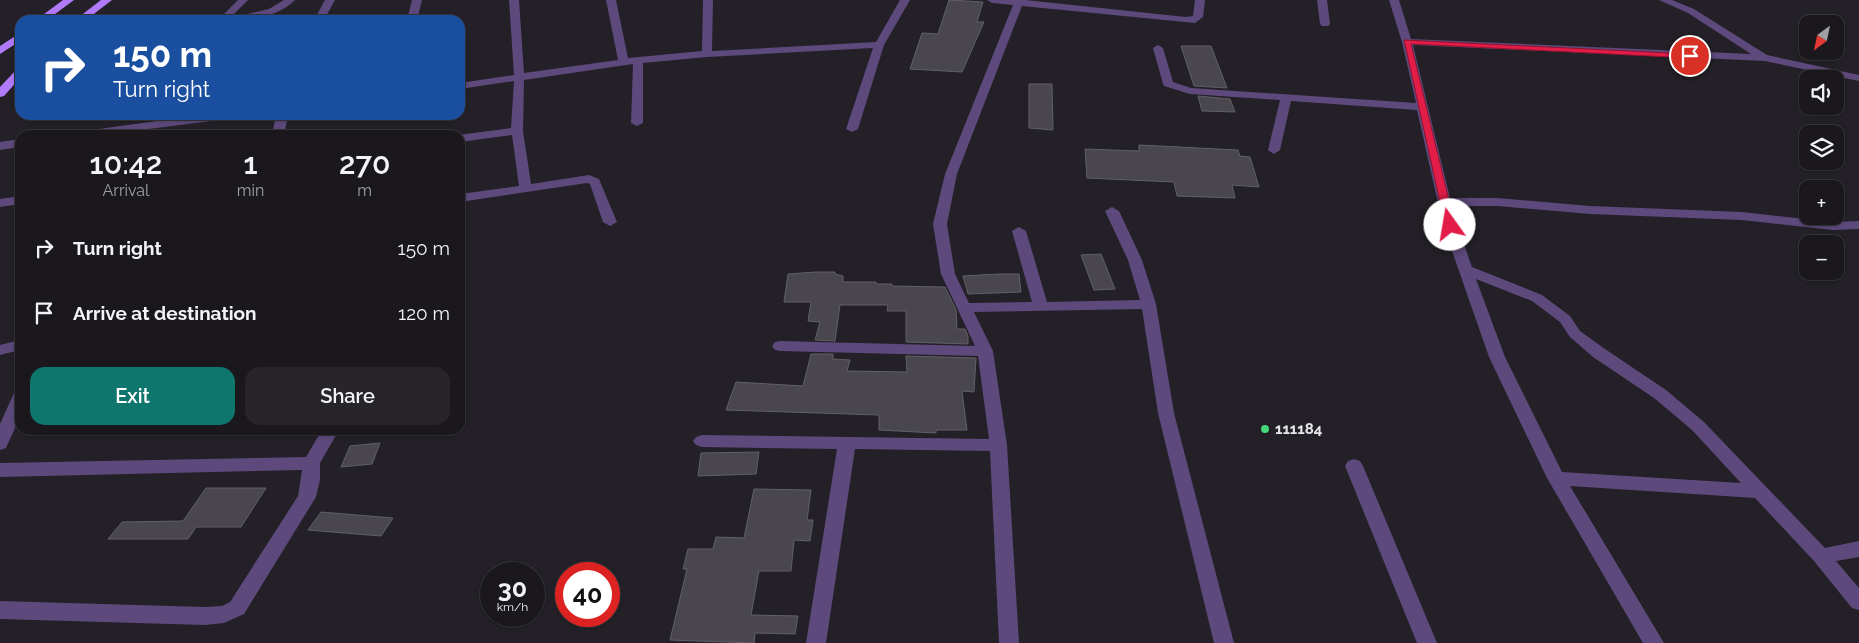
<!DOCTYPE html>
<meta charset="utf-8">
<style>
body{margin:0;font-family:Raleway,sans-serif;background:#27252a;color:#f1f3f6;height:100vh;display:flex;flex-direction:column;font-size:19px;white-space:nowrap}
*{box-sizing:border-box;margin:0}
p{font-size:16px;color:#9fa0a4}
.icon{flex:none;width:28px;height:28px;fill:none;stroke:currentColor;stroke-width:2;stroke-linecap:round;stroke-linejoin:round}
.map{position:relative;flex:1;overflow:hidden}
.details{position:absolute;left:15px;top:130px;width:450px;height:305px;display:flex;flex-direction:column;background:#1a181d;border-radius:15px;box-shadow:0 1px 4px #0004,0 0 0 1px #38373b}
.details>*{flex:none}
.guide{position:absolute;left:15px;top:15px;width:450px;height:105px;border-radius:15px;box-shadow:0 1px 4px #0004,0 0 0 1px #38373b;background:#1a4fa0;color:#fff;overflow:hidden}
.needle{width:32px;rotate:213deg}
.buttons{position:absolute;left:1799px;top:15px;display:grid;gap:10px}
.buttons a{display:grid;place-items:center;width:45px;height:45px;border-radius:10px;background:#1a181d;box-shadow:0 1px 4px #0004,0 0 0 1px #38373b;font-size:25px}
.speed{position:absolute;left:480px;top:562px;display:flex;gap:10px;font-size:25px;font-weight:700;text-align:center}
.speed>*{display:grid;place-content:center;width:65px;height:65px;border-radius:50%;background:#1a181d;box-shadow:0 1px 4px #0004,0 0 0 1px #38373b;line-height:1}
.speed small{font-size:12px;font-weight:400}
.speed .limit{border:8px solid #d22;background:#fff;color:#111}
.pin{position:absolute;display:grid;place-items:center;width:42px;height:42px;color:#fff;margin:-21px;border:2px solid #fff;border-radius:50%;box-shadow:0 1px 5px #0007}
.me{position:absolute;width:55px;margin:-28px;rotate:347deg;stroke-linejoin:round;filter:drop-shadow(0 0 4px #0008)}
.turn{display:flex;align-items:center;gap:18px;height:105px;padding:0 15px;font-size:22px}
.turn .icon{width:65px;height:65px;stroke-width:2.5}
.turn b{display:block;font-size:35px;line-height:42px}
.eta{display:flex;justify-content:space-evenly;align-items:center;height:85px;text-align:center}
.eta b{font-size:30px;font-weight:600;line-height:35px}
.primary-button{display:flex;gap:10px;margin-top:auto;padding:10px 15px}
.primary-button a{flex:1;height:58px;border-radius:15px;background:#0f766e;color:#fff;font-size:20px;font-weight:600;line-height:58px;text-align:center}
.primary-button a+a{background:#27252a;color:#f1f3f6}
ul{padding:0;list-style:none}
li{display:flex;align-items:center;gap:15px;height:65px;padding:0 15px}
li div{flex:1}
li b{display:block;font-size:19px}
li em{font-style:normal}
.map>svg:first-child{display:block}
</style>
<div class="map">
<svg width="1859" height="643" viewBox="0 0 1859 643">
<rect width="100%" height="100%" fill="#232027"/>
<g fill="#49464d" stroke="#626067">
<path d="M949,0L983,2L977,22H984L962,72L910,69L922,33L938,34Z"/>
<path d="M1181,46H1211L1227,88L1194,86Z"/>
<path d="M1029,84H1052L1053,130L1029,128Z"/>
<path d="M1198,96L1230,99L1235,112L1202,111Z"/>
<path d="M1139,145L1238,150L1240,156L1250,157L1259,187L1232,185L1235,198L1177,196L1174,182L1087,178L1085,149L1139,151Z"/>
<path d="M1101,254L1115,289L1094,290L1081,255Z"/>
<path d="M816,272H835V274L843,276V282H876V284H892V286L945,287L956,310L957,329H965L968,336V344L906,342V311H887L888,305H840L835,341L815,340L820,322L808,321L811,302H784L788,274Z"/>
<path d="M999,274H1019L1021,292L968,294L963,276Z"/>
<path d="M811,354H833V359L850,360L847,371L907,372L906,356L976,358L974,392L962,391L967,430H936V433L879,430V415L726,410L736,382L803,386Z"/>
<path d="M380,443L372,464L341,467L350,446Z"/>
<path d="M759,452L756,474L698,476L701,453Z"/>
<path d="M206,488H266L241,527H196L188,539H108L122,522L183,521Z"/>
<path d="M754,489L811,490L807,520H813L810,541L794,540L791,571H759L751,615L798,616L795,634L755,633L754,643L670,640L687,569H683L688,549H713L716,537L744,538Z"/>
<path d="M321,512L393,518L381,536L308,530Z"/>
</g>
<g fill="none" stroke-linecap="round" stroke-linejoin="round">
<g fill="#5d497b" fill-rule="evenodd">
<path d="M238,0H248L228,20H218Z"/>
<path d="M284,0H295C278,17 252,20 229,20L231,18L269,9Z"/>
<path d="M325,0H335L324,20H314Z"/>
<path d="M412,0H422L417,20H407Z"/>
<path d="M509,0H519L524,73L618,60L606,0H616L628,58L702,51L703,0H713L712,51L876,42L900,0H910L884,45L858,129L852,132L846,129L873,48L707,57L643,63V123L637,126L631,123L633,64L524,80L523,131L531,184L589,175L599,179L617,222L610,226L603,222L590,184L587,183L460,202V194L519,186L512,135L460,142V135H458L511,128L514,81L460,89V83L514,75Z"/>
<path d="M987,0H1025L1186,17L1193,16L1195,0H1205L1203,17L1195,23L1022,6L957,174L947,224L955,274L969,303L1032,302L1012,231L1019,227L1026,231L1047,302L1140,300L1128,260L1105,211L1112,207L1119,211L1142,260L1156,304L1174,413L1234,643H1214L1158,413L1142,309L974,312L993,351L1007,445L1019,643H999L990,451L855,449L826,643H806L837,449L702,447L696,445L693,441L696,437L702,435L989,439L978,356L780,351L775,350L772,346L775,342L780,341L975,346L941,274L933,224L945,174L1013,5L992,3Z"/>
<path d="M1317,0H1327L1330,24L1328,26H1322L1320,24Z"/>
<path d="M1389,0H1399L1411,39L1751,54L1688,13L1659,0H1672L1694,9L1767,55L1859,75V81L1765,61L1413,45L1450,198H1497L1590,206L1742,212L1833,222L1859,221V229L1833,230L1742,220L1590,214L1497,206H1452L1457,225L1472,267L1542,295L1570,316L1580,331L1605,349L1666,390L1704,422L1825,548L1859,541V557L1836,561L1859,588V610L1852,608L1814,561L1755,498L1570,486L1664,643H1643L1547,478L1489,357L1443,225L1417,110L1291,101L1280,150L1274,154L1268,150L1280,100L1190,94L1164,86L1163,84L1153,48L1158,45L1163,48L1173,82L1191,88L1416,103L1402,42ZM1476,279L1532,301L1560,322L1570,337L1593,357L1654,398L1692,430L1741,483L1562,472L1505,357Z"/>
<path d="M201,115H241L235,118L101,135H71L77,132Z"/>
<path d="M276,115H288L284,135H272Z"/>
<path d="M20,139V147L0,150V142Z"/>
<path d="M20,196V204L0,207V199Z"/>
<path d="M20,340V350L0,355V345Z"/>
<path d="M20,391V417L6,448L0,450V424L14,393Z"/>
<path d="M322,430H339L320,463V480L316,497L244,614L224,623L205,625L0,619V601L205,607L222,606L230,602L298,496L302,470L0,477V463L306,457Z"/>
<path d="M1354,459L1360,461L1363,466L1437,643H1417L1345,466L1348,461Z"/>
</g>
<g fill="#b17af9" fill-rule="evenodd">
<path d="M63,0H74L47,20H36Z"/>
<path d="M101,0H112L86,20H75Z"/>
<path d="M20,33V41L0,54V46Z"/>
<path d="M20,69V78L4,96L0,97V87L16,70Z"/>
</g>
</g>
<path fill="#e11d48" stroke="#92132f" d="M1404,40L1690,54L1694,56L1690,58L1411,44L1455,225L1450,228L1445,225Z"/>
<circle fill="#44d77b" stroke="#232027" stroke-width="2" cx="1265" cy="429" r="5"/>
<g text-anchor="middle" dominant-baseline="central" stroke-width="5" stroke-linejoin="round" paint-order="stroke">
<g font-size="15" font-weight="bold" fill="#e7e6ea" stroke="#232027" text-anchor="start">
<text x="1275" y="429">111184</text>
</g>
</g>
</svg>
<div class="buttons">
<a><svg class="needle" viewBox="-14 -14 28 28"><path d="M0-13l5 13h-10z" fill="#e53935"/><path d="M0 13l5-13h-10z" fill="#9fa0a4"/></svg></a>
<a><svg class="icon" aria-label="sound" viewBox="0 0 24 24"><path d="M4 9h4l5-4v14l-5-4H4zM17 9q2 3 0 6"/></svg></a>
<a><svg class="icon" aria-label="layers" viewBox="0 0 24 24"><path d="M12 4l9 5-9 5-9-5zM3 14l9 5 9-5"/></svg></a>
<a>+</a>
<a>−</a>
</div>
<div class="speed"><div>30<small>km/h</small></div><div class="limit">40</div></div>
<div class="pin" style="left:1690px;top:56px;background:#d93025"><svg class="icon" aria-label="arrive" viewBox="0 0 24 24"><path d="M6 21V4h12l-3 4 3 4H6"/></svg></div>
<svg class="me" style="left:1450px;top:225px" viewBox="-20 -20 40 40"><circle r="19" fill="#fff"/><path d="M0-13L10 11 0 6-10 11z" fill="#e11d48"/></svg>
<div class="guide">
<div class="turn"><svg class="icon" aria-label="right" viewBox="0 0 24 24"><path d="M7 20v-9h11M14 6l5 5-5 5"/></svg><div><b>150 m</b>Turn right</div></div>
</div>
<section class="details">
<div class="eta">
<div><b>10:42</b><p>Arrival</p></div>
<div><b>1</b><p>min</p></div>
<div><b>270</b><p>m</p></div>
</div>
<ul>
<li><svg class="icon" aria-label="right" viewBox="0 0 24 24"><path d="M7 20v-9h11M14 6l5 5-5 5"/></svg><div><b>Turn right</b></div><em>150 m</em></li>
<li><svg class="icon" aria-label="arrive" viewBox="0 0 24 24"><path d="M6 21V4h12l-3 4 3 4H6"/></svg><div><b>Arrive at destination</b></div><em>120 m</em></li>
</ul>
<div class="primary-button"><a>Exit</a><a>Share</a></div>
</section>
</div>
